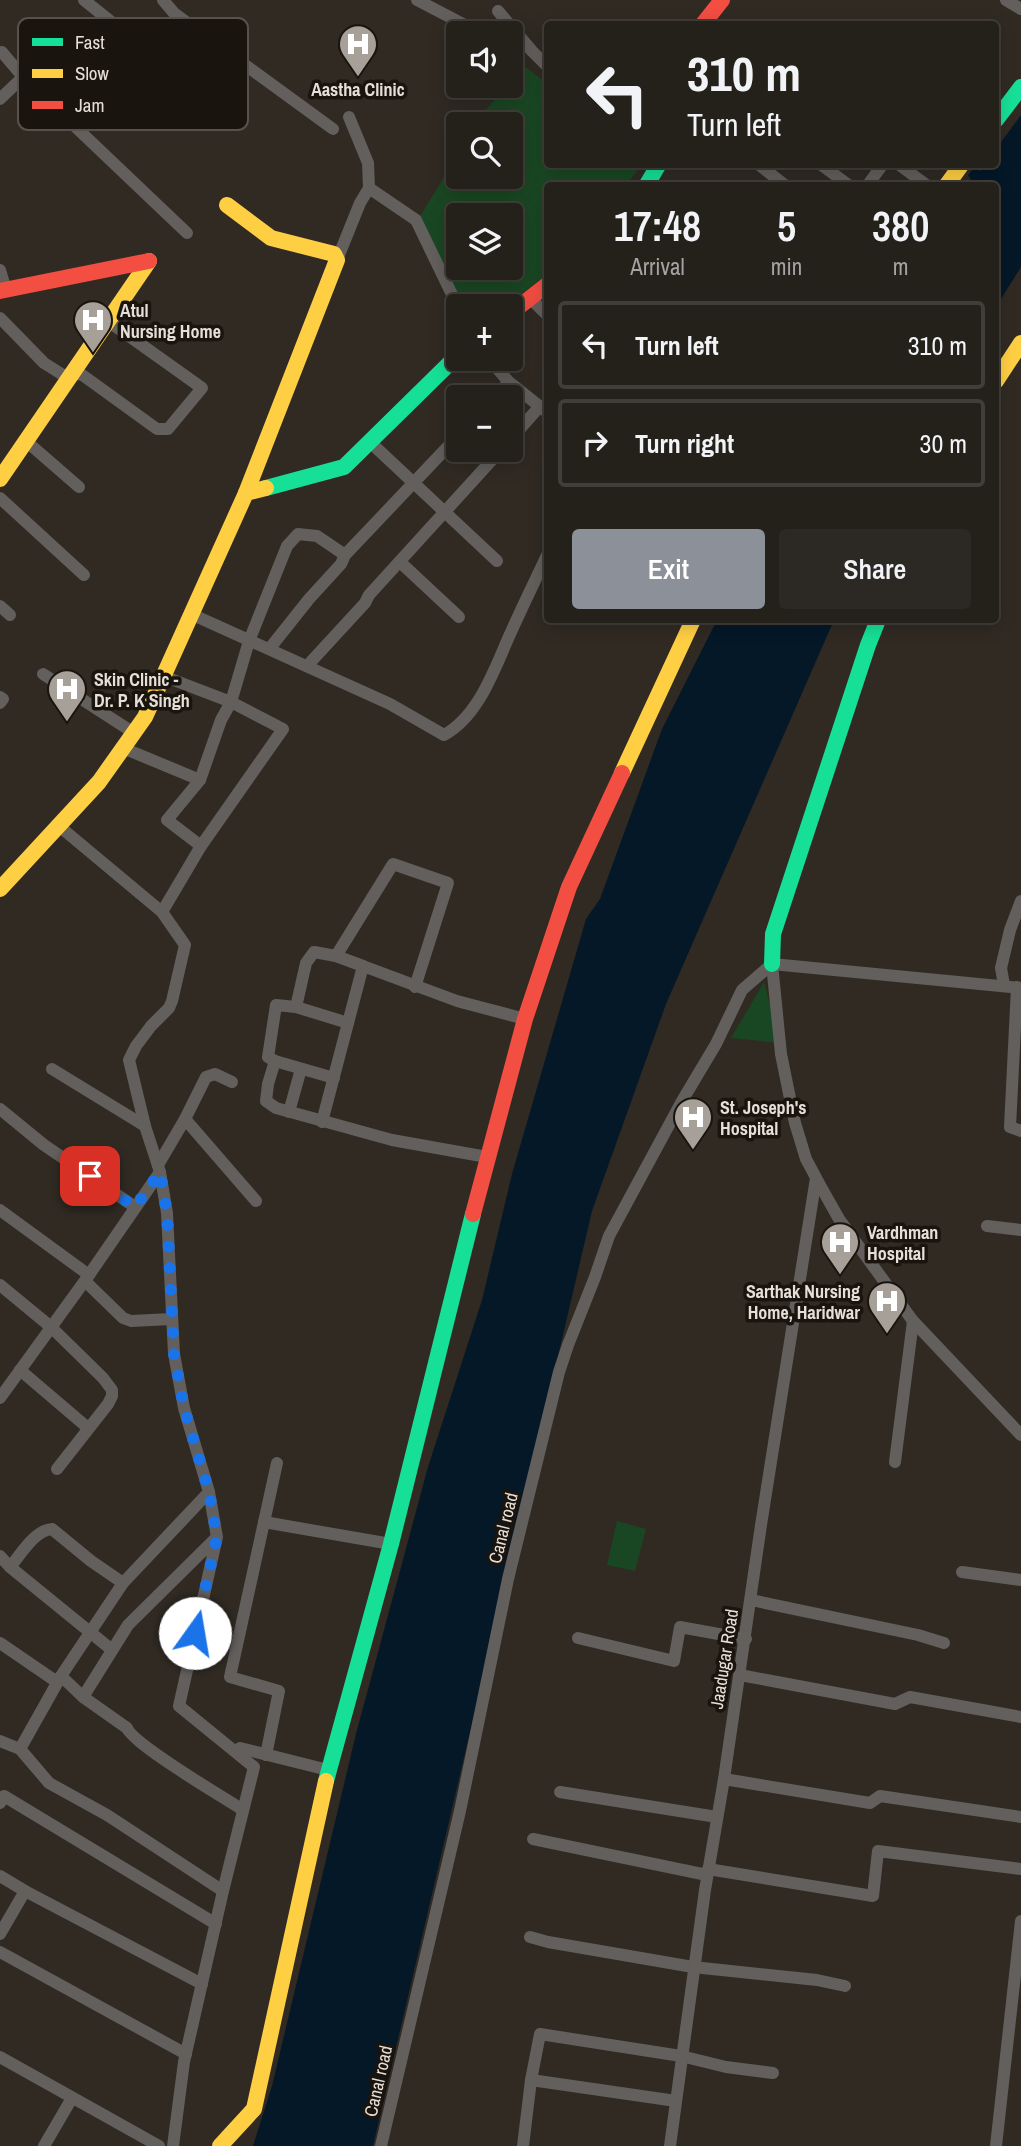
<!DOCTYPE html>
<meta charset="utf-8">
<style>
body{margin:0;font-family:"Archivo Narrow",sans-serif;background:#2c2823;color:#f1f3f6;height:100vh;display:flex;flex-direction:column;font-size:26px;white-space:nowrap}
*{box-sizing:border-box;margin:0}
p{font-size:23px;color:#a3a3a2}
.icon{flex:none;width:38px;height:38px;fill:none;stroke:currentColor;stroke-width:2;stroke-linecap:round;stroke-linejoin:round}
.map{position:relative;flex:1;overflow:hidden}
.sheet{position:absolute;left:544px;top:182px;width:455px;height:441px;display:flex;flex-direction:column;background:#24201a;border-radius:7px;box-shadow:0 4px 18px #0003,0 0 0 2px #413e39}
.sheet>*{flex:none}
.hud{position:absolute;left:544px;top:21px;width:455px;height:147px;border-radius:7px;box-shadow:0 4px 18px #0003,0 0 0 2px #413e39;background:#24201a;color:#f1f3f6;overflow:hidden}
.fabs{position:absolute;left:446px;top:21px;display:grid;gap:14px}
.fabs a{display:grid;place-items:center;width:77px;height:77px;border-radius:7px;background:#24201a;box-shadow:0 4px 18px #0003,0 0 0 2px #413e39;font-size:35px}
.pin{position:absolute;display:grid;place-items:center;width:60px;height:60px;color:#fff;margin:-30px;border-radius:14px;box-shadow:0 4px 10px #0006}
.me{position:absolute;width:77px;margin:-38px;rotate:13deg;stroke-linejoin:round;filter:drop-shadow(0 0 5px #0008)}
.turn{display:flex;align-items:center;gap:24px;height:147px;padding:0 28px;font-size:32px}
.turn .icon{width:91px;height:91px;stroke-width:2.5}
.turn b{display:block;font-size:49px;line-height:60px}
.eta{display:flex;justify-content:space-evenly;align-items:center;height:119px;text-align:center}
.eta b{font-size:42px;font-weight:600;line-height:49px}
.primary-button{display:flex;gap:14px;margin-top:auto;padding:14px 28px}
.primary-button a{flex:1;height:80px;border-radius:7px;background:#8c9099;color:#fff;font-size:28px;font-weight:600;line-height:80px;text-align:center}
.primary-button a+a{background:#2c2823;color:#f1f3f6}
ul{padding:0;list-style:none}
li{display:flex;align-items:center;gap:21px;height:88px;margin:0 14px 10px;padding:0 14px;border:4px solid #413e39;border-radius:7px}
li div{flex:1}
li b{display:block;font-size:26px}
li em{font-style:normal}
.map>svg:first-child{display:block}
</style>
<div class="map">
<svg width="1021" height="2146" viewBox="0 0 1021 2146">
<rect width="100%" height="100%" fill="#302a23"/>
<g fill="#1a4723" fill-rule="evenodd">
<path d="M524,66L548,84V164L642,165L626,185L548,186V274L505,306H459L419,218L458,154V177H511V124H477L484,112L507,86H511V81ZM458,215H511V268H458Z"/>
<path d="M764,982L780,1043L731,1038Z"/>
<path d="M617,1521L646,1529L635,1571L607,1565Z"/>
</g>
<g fill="#041828">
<path d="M1021,115V267L996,307V186L969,185L972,182L968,175L974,168L980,171L985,165L996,164V149Z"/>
<path d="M717,620H834L666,1004L592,1211L373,2146H253L272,2086L356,1734L428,1467L482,1300L512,1174L586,919L600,899L662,729Z"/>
</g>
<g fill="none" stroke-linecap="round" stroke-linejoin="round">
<g stroke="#625f5d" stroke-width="12">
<path d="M84,0L165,65"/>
<path d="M163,0L174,13L333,129"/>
<path d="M417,0L465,25L475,33"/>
<path d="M1006,0L1021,9"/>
<path d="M498,11L532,51L548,67"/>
<path d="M2,52L23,77L187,233"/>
<path d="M39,90L74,51L107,19"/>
<path d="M0,99L23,77"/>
<path d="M758,164L786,186"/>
<path d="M820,164L850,186"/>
<path d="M898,164L928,186"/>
<path d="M867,186L883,164"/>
<path d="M369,188L416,220L458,307"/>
<path d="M337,260L360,203L369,188L368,163L349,117"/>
<path d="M0,270L6,290"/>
<path d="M530,298L548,316"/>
<path d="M0,318L44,363L63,375L81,374L157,429H168L202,388L108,321"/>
<path d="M489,359L509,382L548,413"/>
<path d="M494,397L509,382"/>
<path d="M511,439L540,406"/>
<path d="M26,441L79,487"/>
<path d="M370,442L497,561"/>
<path d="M0,498L84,575"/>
<path d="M400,562L459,617"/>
<path d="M0,606L10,615"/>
<path d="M191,614L390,704L444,735C480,715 495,667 511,632C523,605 536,579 548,553"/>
<path d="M270,648L309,599L341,564L345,555L458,436"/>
<path d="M307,666L365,603L369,595L501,450"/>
<path d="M43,674L134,733"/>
<path d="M163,676L231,702L283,729L201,846"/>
<path d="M0,697L3,699L0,703"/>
<path d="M200,780L221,720L231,702L249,641L287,546L298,534L317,536L345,555"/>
<path d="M59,826L162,912"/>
<path d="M336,956L314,952L306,963L296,1007L348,1023"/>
<path d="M772,964L781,1054L795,1123L806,1159L821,1187L839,1219L913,1321L1021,1435"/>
<path d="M772,964L1021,988"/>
<path d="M363,966L336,956L393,864L448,883L415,987"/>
<path d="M1004,985L1001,968L1010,930L1021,901"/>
<path d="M1017,987L1010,1127L1021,1131"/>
<path d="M296,1007L276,1005L268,1057L275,1061L334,1078"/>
<path d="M275,1061L268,1084L266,1101L276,1108L392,1140L487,1157"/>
<path d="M52,1069L145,1126"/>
<path d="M0,1109L44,1145L135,1207"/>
<path d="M289,1112L301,1069"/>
<path d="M185,1119L206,1077L215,1074L232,1082"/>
<path d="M322,1122L363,966L457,1001L525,1019"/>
<path d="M158,1165L185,1119L256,1201"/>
<path d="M0,1210L89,1275"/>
<path d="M987,1226L1021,1230"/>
<path d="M85,1281L123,1318L131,1321L172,1319"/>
<path d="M0,1285L51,1327L103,1378L112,1390V1396L108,1404L57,1469"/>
<path d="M20,1370L88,1428"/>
<path d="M0,1398L89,1275L160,1172"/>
<path d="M895,1462L913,1321"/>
<path d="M209,1492L217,1537L179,1706L254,1767L223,1891"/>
<path d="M264,1522L391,1544"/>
<path d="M216,1538L128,1625L83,1697L127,1728C134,1745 223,1797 243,1810"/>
<path d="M0,1556L10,1567L112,1650"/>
<path d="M10,1567C21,1554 35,1530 52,1529L91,1561L123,1583"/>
<path d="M962,1572L1021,1580"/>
<path d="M751,1600L918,1635L944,1643"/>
<path d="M578,1638L674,1661L680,1627L746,1639"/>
<path d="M0,1643L57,1682L61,1676L83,1697"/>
<path d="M740,1675L895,1704L910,1697L1021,1717"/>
<path d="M0,1741L20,1749L49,1783L107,1815L223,1891L184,2062L173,2146"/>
<path d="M240,1748L328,1770"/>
<path d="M20,1749L61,1676L123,1583L209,1492L184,1408L174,1354L167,1213L160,1172L145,1126L129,1060L136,1046L151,1026L169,1008L172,1001L185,945L162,912L201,846L167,820L200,780L123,748"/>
<path d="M266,1755L279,1691L230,1677L277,1463"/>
<path d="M724,1779L870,1803L880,1796L1021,1817"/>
<path d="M560,1792L717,1817"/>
<path d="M0,1803L4,1796L216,1924"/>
<path d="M533,1839L707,1875"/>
<path d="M708,1869L873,1896L878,1851L1021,1869"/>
<path d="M0,1876L25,1891L0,1934"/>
<path d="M25,1891L202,1984"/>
<path d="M530,1937L548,1942L693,1967L817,1980L845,1986"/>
<path d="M0,1952L186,2054"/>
<path d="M0,2057L159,2146"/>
<path d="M531,2080L676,2101"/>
<path d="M44,2146L72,2098"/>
<path d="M381,2146L460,1811L508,1579L559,1372L568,1345L595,1277L609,1236L682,1101L716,1044L742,990L772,964"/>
<path d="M523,2146L531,2080L540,2034L681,2056L726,2067L773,2073"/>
<path d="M670,2146L705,1890L724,1779L761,1525L816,1178"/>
<path d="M996,2146L1021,1921"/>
</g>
<g stroke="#16e098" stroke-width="16">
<path d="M996,120L1021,87"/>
<path d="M646,186L659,164"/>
<path d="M266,488L344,467L458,355"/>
<path d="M772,964L773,934L868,645L878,620"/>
<path d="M326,1781L391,1544L473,1214"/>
</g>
<g stroke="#ffcf43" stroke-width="16">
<path d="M946,186L962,164"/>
<path d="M227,205L271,238L334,254L337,260L246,493"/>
<path d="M996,381L1021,343"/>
<path d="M0,479L149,261"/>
<path d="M622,773L693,620"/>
<path d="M0,889L99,782L145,717L246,493L266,488"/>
<path d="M220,2146L254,2109L326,1781"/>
</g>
<g stroke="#f24e42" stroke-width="16">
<path d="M703,24L722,0"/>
<path d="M0,291L149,261"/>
<path d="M511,313L548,284"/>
<path d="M473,1214L525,1019L569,887L622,773"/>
</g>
</g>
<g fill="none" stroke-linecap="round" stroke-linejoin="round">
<path stroke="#1a73e8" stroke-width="12" stroke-dasharray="0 21.6" d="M90,1176L135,1207L160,1172L167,1213L174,1354L184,1408L209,1492L217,1537L195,1633"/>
</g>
<defs>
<symbol id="hospital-pin" viewBox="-11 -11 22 30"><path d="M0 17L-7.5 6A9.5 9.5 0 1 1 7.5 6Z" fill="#a6a098" stroke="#19140e"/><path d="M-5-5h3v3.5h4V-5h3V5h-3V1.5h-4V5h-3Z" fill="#fff"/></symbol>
</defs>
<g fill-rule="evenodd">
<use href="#hospital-pin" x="336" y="22" width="44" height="60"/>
<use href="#hospital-pin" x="71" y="298" width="44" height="60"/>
<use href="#hospital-pin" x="45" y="667" width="44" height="60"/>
<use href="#hospital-pin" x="671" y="1095" width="44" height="60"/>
<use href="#hospital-pin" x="818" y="1220" width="44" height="60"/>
<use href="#hospital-pin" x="865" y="1279" width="44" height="60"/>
</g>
<g text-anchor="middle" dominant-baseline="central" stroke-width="7" stroke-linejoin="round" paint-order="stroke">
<g font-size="18" font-weight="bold" fill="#e6dfd7" stroke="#19140e" text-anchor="start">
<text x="358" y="89" text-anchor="middle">Aastha Clinic</text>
<text x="120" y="310">Atul<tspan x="120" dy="21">Nursing Home</tspan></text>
<text x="94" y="679">Skin Clinic -<tspan x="94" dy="21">Dr. P. K Singh</tspan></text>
<text x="720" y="1107">St. Joseph's<tspan x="720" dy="21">Hospital</tspan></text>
<text x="867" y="1232">Vardhman<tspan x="867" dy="21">Hospital</tspan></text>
<text x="860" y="1291" text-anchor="end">Sarthak Nursing<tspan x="860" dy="21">Home, Haridwar</tspan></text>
</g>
<g font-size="18" fill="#e6dfd7" stroke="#19140e">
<text transform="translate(503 1528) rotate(-76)">Canal road</text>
<text transform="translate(724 1659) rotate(-81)">Jaadugar Road</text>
<text transform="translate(378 2081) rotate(-77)">Canal road</text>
</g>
</g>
<rect x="18" y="18" width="230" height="112" rx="10" fill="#19140e" stroke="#56514a" stroke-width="2"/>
<rect x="32" y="38" width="31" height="8" fill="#16e098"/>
<rect x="32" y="69" width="31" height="9" fill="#ffcf43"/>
<rect x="32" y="101" width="31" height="8" fill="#f24e42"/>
<g font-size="19" fill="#e6dfd7">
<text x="75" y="49">Fast</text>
<text x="75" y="80">Slow</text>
<text x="75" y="112">Jam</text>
</g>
</svg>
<div class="fabs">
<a><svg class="icon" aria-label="sound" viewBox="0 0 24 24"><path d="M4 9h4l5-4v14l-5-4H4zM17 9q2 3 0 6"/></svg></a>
<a><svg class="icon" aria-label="search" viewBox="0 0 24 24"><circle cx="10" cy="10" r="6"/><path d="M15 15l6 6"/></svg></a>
<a><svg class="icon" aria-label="layers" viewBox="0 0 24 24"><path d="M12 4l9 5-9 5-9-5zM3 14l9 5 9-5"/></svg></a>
<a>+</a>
<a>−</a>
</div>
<div class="pin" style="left:90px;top:1176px;background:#d93025"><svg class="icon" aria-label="arrive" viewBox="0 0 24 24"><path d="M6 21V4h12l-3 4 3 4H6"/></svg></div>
<svg class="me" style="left:195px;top:1633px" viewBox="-20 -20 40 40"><circle r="19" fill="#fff"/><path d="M0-13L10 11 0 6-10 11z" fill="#1a73e8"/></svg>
<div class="hud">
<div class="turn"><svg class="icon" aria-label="left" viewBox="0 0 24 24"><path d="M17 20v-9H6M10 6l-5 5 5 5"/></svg><div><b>310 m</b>Turn left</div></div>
</div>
<section class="sheet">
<div class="eta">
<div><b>17:48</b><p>Arrival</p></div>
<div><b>5</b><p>min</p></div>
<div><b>380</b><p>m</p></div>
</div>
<ul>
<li><svg class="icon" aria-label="left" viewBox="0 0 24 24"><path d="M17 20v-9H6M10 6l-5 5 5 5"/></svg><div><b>Turn left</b></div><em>310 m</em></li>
<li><svg class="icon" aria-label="right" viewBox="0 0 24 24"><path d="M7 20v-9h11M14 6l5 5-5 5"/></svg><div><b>Turn right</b></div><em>30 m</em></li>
</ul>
<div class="primary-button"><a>Exit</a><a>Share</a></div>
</section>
</div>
